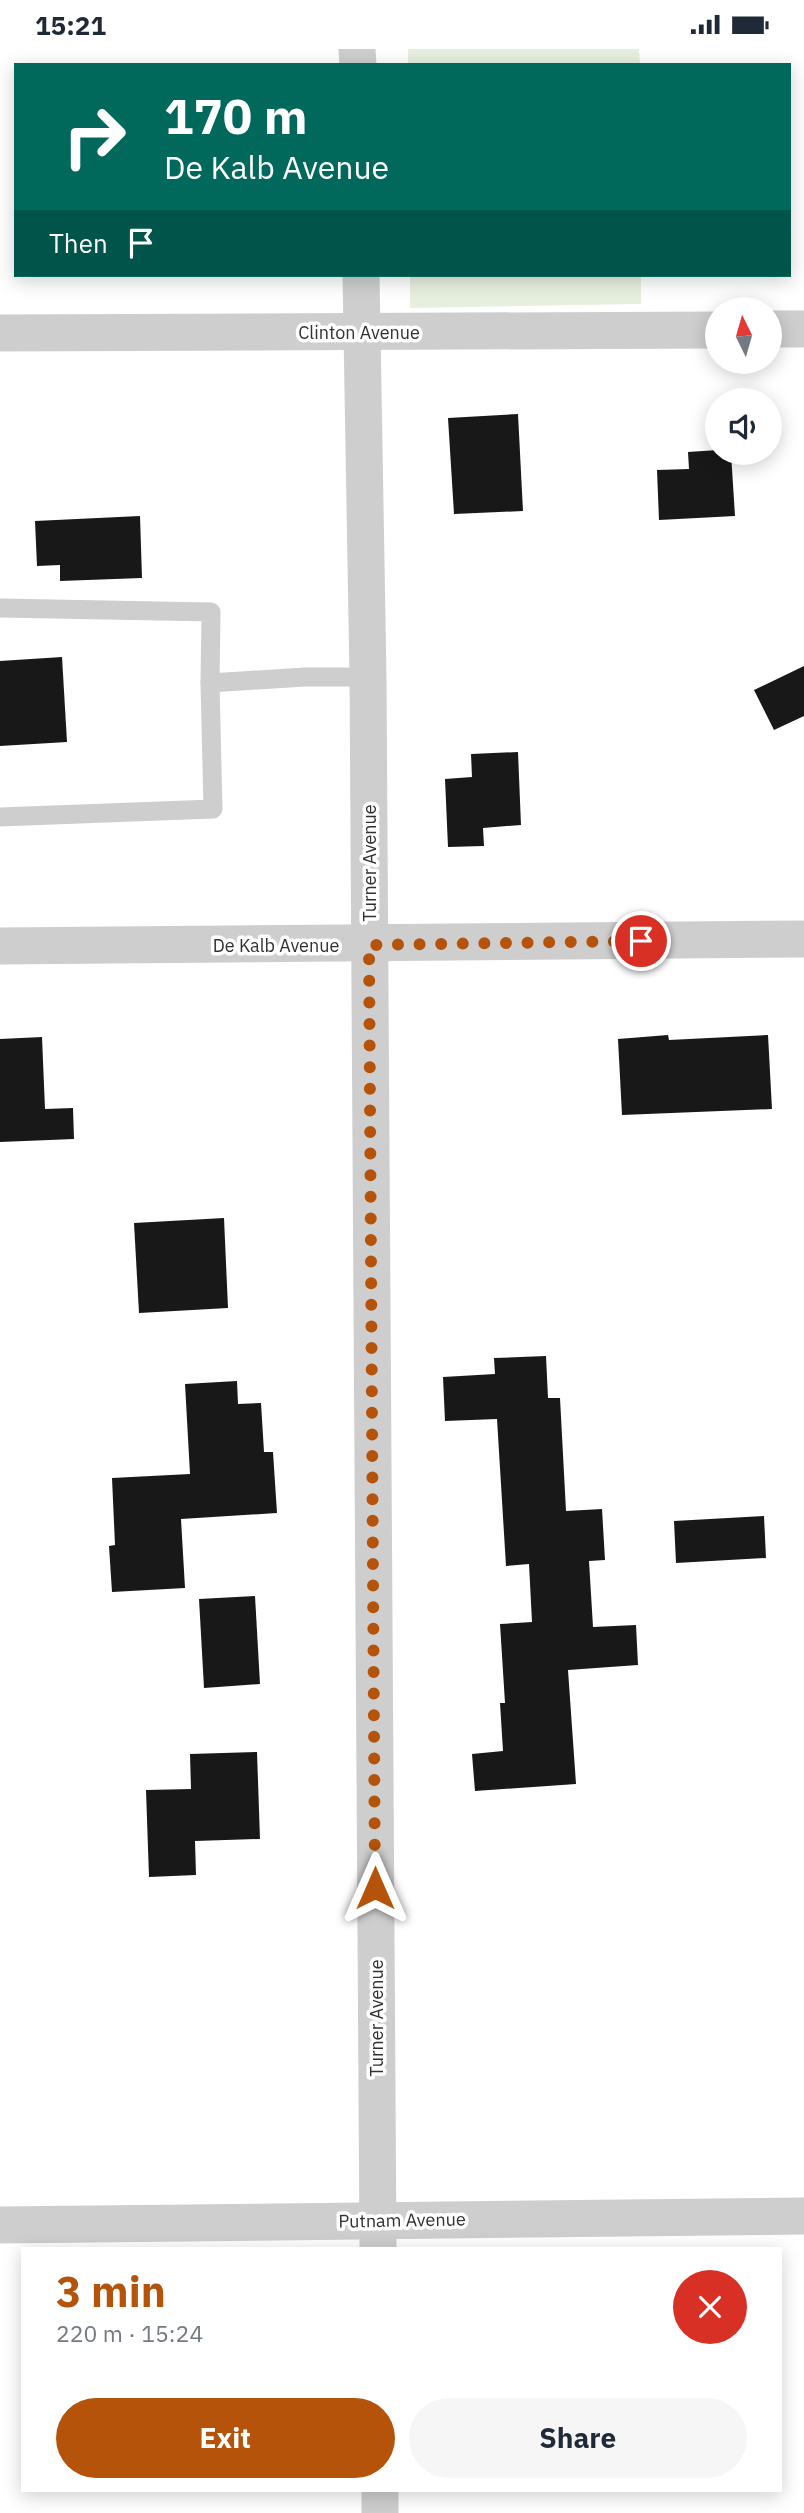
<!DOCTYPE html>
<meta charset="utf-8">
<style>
body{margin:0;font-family:"IBM Plex Sans",sans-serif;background:#f6f6f7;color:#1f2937;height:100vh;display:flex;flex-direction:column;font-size:26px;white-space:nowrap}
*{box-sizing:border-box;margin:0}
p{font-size:23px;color:#747a83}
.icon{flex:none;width:38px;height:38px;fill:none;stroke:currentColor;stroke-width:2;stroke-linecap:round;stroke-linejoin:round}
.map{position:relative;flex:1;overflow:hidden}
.sheet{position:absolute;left:21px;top:2198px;width:761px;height:245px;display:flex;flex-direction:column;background:#fff;border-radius:0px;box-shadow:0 4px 18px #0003}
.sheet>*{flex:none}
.banner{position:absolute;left:14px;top:14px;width:777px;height:214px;border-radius:0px;box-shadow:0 4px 18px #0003;background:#00695c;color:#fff;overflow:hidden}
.needle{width:46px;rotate:355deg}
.tools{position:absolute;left:705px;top:248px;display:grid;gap:14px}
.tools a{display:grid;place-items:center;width:77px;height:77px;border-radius:50%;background:#fff;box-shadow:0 4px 18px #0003;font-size:35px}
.pin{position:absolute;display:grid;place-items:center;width:60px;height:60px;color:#fff;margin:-30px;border:4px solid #fff;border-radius:50%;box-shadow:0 2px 7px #0007}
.me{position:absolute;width:77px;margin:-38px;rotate:0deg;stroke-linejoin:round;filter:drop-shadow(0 0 5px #0008)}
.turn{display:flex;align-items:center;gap:24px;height:147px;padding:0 35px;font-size:32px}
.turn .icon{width:91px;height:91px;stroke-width:2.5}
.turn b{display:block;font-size:49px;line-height:60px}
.then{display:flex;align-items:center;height:66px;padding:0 35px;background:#0003;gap:14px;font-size:26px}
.round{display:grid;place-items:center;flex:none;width:74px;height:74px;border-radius:37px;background:#f6f6f7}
.headline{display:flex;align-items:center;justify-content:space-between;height:119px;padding:0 35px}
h1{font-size:42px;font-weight:800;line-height:52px;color:#b45309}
.cta{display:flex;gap:14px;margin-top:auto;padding:14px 35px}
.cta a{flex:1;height:80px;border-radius:42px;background:#b45309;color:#fff;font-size:28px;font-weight:800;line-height:80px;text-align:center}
.cta a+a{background:#f6f6f7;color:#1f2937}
.status{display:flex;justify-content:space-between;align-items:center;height:49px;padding:0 35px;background:#fff;direction:ltr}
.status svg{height:19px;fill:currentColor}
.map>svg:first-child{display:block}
</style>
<div class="status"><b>15:21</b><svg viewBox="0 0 49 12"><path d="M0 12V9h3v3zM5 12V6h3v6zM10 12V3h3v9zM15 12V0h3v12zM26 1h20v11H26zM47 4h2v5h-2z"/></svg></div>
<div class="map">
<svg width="804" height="2464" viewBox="0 0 804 2464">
<rect width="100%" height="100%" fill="#fff"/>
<g fill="#e7efdf">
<path d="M408,0H639L640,16H408Z"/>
<path d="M410,226H641V255L410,259Z"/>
</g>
<g fill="#181818">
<path d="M518,365L523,462L454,465L448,369Z"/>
<path d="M718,401V404H731L735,467L659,471L657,421L689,420L688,403Z"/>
<path d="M140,467L142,529L60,532V516L37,517L35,472Z"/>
<path d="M62,608L67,693L0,697V612Z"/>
<path d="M804,617V667L774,681L754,641Z"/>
<path d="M518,703L521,776L483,779L484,797L448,798L445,730L472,728L471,705Z"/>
<path d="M668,986L669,991L768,986L772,1060L622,1066L618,990Z"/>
<path d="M42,988L45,1060L73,1059L74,1090L0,1093V990Z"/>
<path d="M224,1169L228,1259L139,1264L134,1174Z"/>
<path d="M546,1307L548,1349H560L566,1462L602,1460L605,1511L589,1512L593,1578L636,1576L638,1616L568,1621L576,1735L475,1742L472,1705L503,1702L500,1654H505L500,1575L532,1573L529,1515L506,1517L497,1370L445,1372L443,1328L495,1325L494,1309Z"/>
<path d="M237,1332L238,1355L261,1354L264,1403H273L277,1464L181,1470L185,1539L112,1543L109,1497L115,1496L112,1429L190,1425L185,1335Z"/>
<path d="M764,1467L766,1509L676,1514L674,1472Z"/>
<path d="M255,1547L260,1635L204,1639L199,1550Z"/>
<path d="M257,1703L260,1790L195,1792L196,1826L149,1828L146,1741L191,1740L190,1705Z"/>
</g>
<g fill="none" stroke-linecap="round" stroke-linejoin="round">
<g stroke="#cecece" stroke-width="19">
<path d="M0,559L211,563L210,634L305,628H368"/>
<path d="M0,768L213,760L210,634"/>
</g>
<g stroke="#cecece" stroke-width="37">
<path d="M357,0L358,16"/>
<path d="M361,226L368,628L378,2200"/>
<path d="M770,280H804"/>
<path d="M0,284L718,281"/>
<path d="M0,897L804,890"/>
<path d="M0,2176L804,2167"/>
<path d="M380,2441V2464"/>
</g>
</g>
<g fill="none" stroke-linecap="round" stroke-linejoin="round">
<path stroke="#b45309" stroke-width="12" stroke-dasharray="0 21.6" d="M375,1839L369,896L641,892"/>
</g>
<g text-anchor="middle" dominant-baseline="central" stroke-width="7" stroke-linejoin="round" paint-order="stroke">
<g font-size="18" fill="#313131" stroke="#fff">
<text x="359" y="283">Clinton Avenue</text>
<text transform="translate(369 814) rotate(-90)">Turner Avenue</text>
<text x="276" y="896">De Kalb Avenue</text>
<text transform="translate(376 1969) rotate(-90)">Turner Avenue</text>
<text transform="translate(402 2171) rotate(-1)">Putnam Avenue</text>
</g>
</g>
</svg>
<div class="tools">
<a><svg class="needle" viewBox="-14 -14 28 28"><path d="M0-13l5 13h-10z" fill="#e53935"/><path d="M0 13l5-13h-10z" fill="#747a83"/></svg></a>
<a><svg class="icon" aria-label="sound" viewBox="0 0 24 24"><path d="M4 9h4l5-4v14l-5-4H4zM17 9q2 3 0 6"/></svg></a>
</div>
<div class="pin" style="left:641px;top:892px;background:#d93025"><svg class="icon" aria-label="arrive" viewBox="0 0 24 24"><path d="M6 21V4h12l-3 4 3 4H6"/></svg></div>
<svg class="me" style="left:375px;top:1839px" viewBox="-20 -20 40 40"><path d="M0-17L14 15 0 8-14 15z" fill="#b45309" stroke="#fff" stroke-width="4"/></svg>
<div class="banner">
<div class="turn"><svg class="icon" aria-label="right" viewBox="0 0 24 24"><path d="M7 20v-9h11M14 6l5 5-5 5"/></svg><div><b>170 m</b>De Kalb Avenue</div></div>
<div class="then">Then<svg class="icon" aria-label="arrive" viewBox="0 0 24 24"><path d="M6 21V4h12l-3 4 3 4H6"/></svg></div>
</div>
<section class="sheet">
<div class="headline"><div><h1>3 min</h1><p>220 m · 15:24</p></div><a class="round" style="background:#d93025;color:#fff"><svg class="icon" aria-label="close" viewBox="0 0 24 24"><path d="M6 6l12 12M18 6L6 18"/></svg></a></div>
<div class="cta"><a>Exit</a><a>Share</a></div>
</section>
</div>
